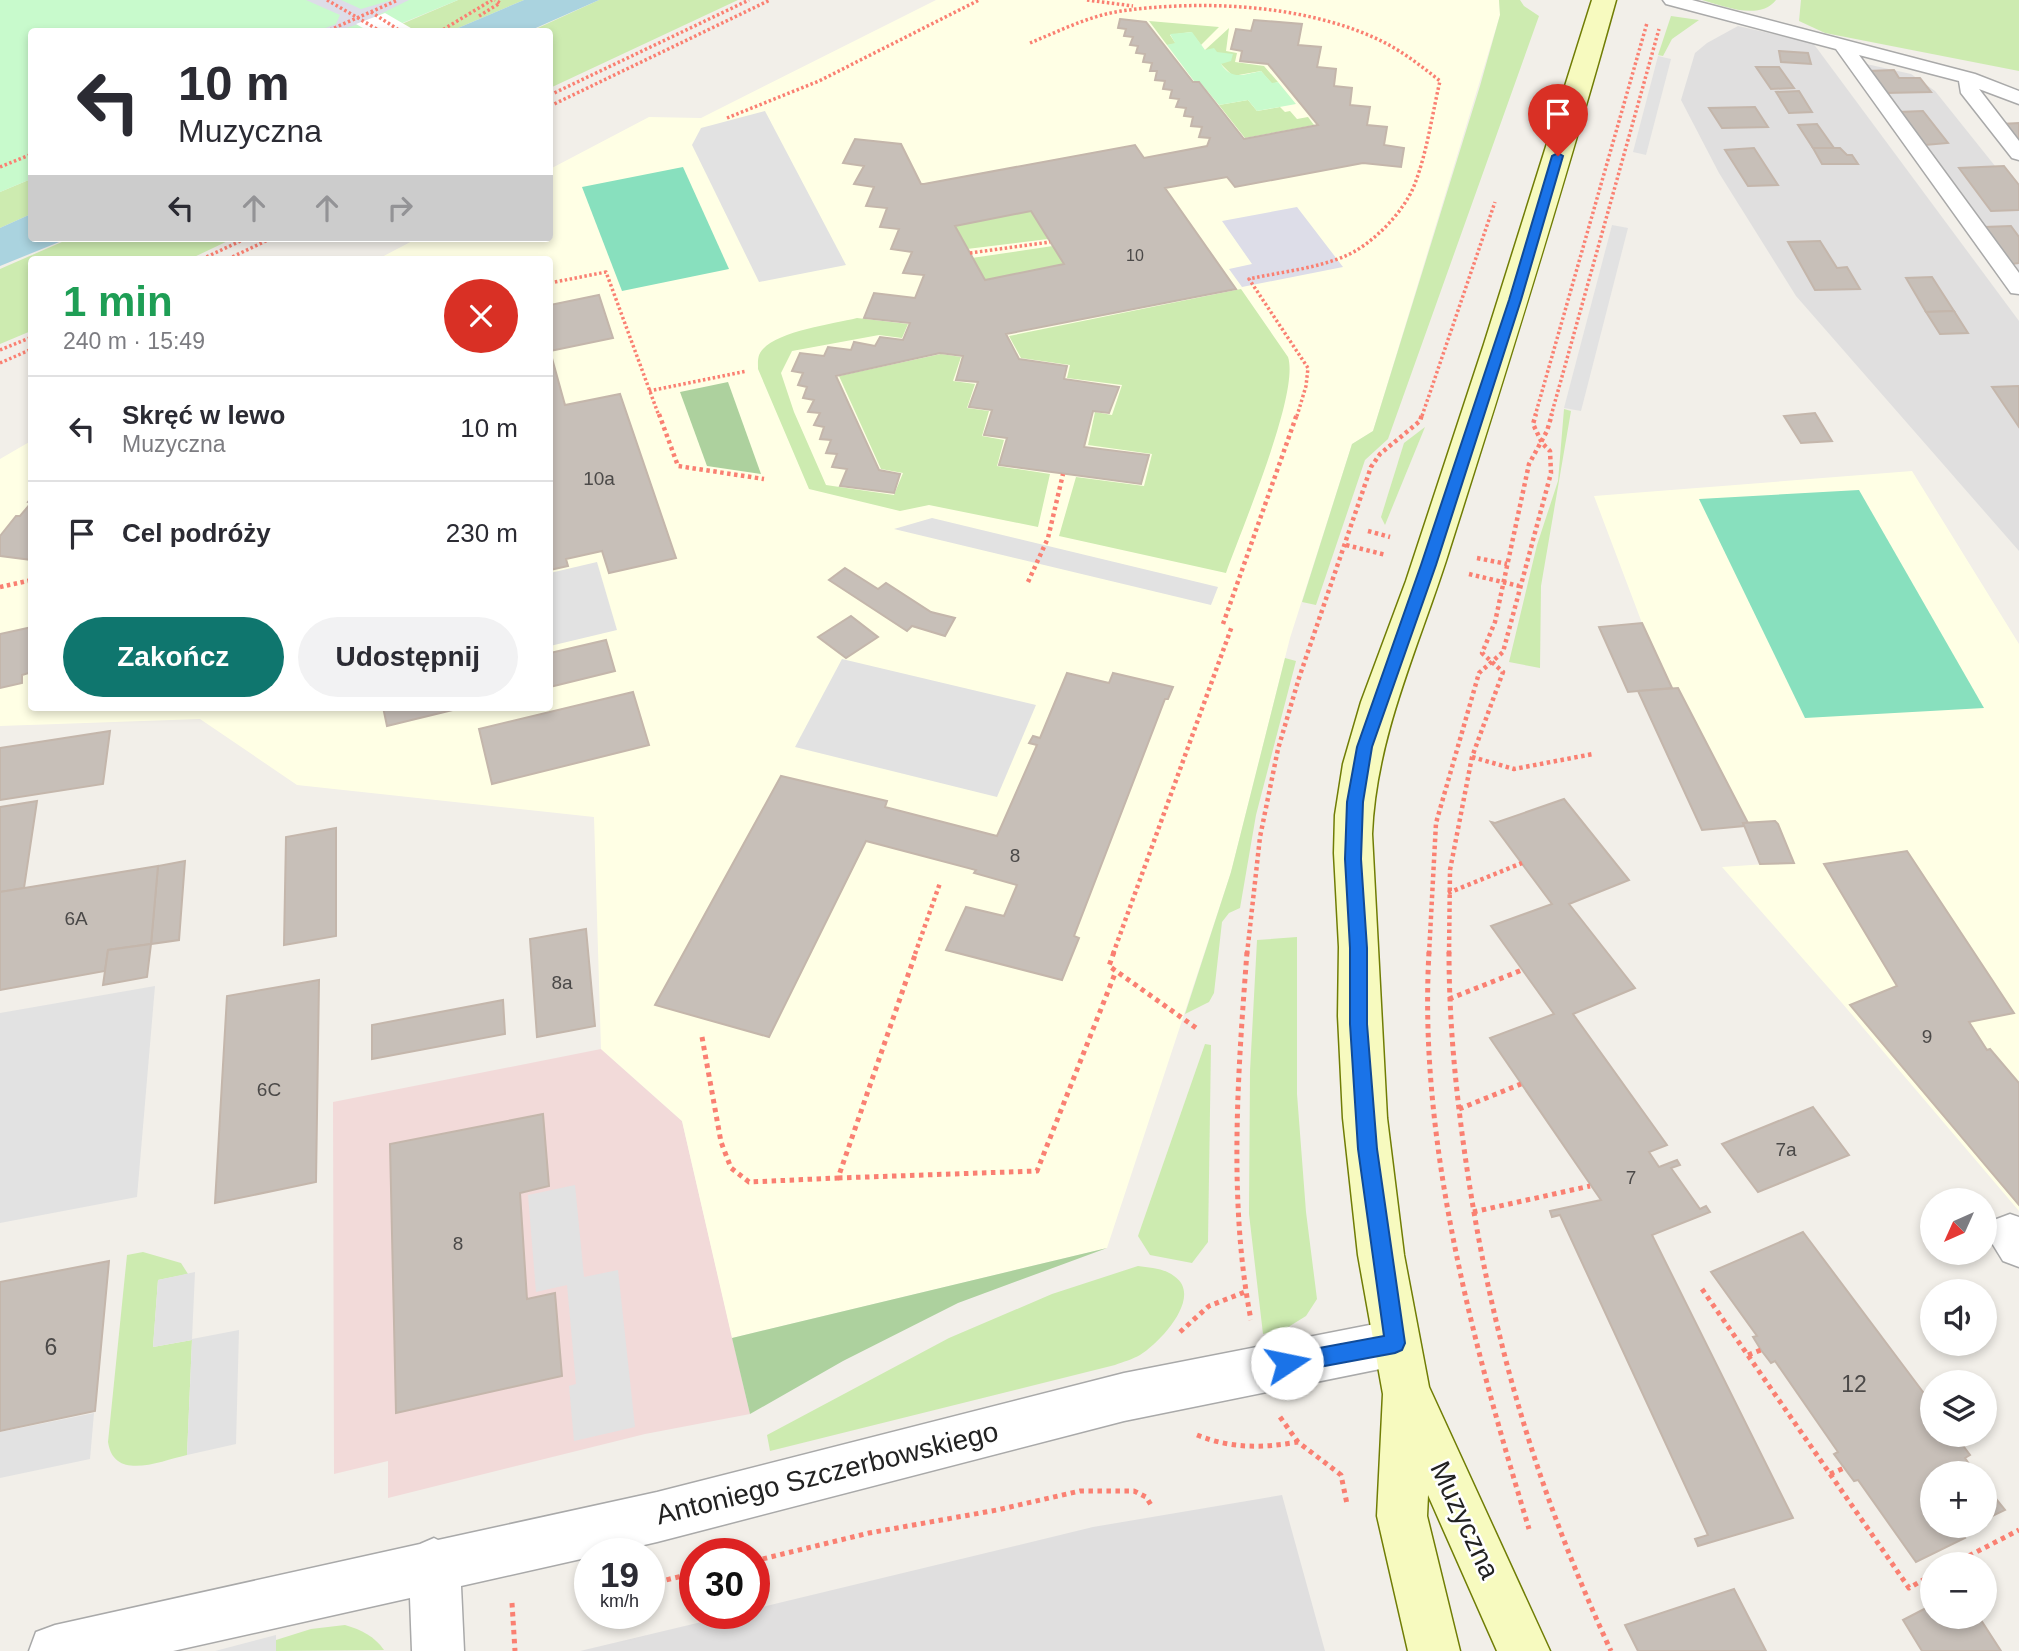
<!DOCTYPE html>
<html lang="pl">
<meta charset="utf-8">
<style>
body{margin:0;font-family:Helvetica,sans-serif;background:#f2f2f3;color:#2b2b33;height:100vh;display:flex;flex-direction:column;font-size:26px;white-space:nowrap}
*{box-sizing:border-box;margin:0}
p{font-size:23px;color:#7c7c81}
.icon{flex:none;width:38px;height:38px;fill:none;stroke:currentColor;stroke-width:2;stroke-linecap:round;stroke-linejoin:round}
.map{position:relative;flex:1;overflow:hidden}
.sheet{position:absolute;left:28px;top:256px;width:525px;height:455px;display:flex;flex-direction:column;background:#fff;border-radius:7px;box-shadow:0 4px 10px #0003}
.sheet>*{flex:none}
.top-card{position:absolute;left:28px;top:28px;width:525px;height:214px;border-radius:7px;box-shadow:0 4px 10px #0003;background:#fff;color:#2b2b33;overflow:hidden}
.needle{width:46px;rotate:225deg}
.controls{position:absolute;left:1920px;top:1188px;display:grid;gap:14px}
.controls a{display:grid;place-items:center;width:77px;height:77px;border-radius:50%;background:#fff;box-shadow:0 4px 10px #0003;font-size:35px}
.speed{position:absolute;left:574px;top:1538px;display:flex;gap:14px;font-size:35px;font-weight:700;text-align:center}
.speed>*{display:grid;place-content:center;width:91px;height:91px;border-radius:50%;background:#fff;box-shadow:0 4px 10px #0003;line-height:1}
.speed small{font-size:18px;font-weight:400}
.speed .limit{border:10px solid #d22;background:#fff;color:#111}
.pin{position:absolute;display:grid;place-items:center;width:60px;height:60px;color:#fff;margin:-72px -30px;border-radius:50% 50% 50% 0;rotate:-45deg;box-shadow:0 0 7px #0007}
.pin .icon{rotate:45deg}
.me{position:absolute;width:77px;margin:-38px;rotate:79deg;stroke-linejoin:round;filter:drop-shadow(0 0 5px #0008)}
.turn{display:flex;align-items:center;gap:24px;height:147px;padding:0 35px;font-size:32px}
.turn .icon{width:91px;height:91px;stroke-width:2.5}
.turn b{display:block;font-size:49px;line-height:60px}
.lanes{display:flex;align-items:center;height:66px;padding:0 35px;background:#0003;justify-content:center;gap:35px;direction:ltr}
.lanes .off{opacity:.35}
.round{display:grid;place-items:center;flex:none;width:74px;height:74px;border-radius:37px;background:#f2f2f3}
.headline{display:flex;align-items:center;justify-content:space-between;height:119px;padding:0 35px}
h1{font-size:42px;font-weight:700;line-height:52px;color:#1e9e55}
.action{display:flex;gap:14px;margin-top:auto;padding:14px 35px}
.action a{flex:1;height:80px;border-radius:42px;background:#0f766e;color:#fff;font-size:28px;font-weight:700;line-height:80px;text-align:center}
.action a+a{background:#f2f2f3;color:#2b2b33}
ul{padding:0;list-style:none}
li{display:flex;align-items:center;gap:21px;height:105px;padding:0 35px;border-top:2px solid #e1e1e2}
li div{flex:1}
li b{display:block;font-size:26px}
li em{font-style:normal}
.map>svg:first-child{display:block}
</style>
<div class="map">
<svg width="2019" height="1651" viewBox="0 0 2019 1651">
<rect width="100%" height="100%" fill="#f2efe9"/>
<g fill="#e0dfdf">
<path d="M1738,26L1813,43L2019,321V551L1796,296L1719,173L1681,100L1695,53L1707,43Z"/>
<path d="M1853,61L1911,74L1935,91L2019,196V284Z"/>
<path d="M1282,1495L1325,1651H580L735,1614H754V1609L1093,1527Z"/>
</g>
<path fill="#f2dad9" d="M601,1049L682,1121L750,1414L645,1434L388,1498V1461L334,1474L333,1102Z"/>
<g fill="#ffffe5">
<path d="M936,0H1499L1500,15L1373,431L1352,444L1290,638L1231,872L1107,1248L732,1338L682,1121L601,1049L594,817L297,785L200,719L0,726V459L31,441L32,707H550V259H378L418,238H550V169L649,117L701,118Z"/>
<path d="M1912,471L2019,644V1211L1842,1003L1722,867L1794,862L1775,821L1748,823L1678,688H1672L1642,623L1594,496Z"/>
</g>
<g fill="#cdebb0">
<path d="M458,0H524L451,31L383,32Z"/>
<path d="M599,0H738L550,88V32H529Z"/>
<path d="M1499,0H1520L1524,6L1539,16L1388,439L1365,460L1316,605L1302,602L1352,444L1373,431L1480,86L1500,15Z"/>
<path d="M1702,0H1776C1760,21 1723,6 1702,0Z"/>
<path d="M1801,0H2019V71L1825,33L1799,21Z"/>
<path d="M1671,16L1699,20L1672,39L1663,56L1658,55Z"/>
<path d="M1149,21L1219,27L1201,45L1191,32L1170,35L1176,44L1167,45Z"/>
<path d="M1229,28L1226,51L1237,53L1235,62L1264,66L1278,82L1272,84L1261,71L1233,76L1220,63L1216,52L1205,50Z"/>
<path d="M1248,100L1257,111L1280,107L1285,112L1290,111L1297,119L1308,117L1314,125L1245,138L1219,105Z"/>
<path d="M31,179V214L0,228V192Z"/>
<path d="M1031,211L1048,239L967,249L955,226Z"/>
<path d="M71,238H234L190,259H32L31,331L0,344V269Z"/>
<path d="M1053,246L1064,264L985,280L972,258Z"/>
<path d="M1241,289L1288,357C1300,393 1241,530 1226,573L1059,536L1076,477L1144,486L1152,454L1088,445L1095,412L1112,415L1122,385L1067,378L1070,365L1021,358L1009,336Z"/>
<path d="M857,318L908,324L902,338L879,335L792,351L781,373L794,412L826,485L894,495L903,473L881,469L839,376L941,354L961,357L953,381L975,384L967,408L989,411L982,436L1004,440L997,466L1050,474L1038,527L929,505L900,511L809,489L758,369C758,362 757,355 763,349C779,331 833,324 857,318Z"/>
<path d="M1564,409L1571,411L1541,586L1540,668L1509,662L1537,545L1558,481Z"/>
<path d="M1425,427L1385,525L1381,517L1404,443Z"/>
<path d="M1285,658L1296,661L1256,815L1240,908L1229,913L1222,922L1214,993L1209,1002L1185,1014L1231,872Z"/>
<path d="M1297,937V1094L1306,1212L1317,1299L1306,1316L1285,1329L1263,1334L1249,1214L1250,1071L1257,940Z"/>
<path d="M1205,1044L1211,1045L1208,1242L1192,1263L1150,1255L1138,1236Z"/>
<path d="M143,1252L181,1263L188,1274L158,1280L153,1347L192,1340L187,1455C160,1461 114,1482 108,1442L127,1255Z"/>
<path d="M1138,1266C1150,1268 1164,1268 1174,1276C1204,1296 1160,1343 1140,1355C1133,1359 1123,1362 1115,1365L770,1451L767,1435L949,1338L1052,1294Z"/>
<path d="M345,1625C362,1630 374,1636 384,1650L276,1651V1640L311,1629Z"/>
</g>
<g fill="#add19e">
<path d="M728,382L761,474L707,466L680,392Z"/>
<path d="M1107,1248L958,1303L843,1361L750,1414L732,1338Z"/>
</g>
<g fill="#c8facc">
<path d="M0,0H458L383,31L32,32L31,179L0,192Z"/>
<path d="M1192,32L1205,50L1214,48L1217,52L1233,54L1231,61L1221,64C1232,80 1242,75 1261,71L1272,83L1278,82L1296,104L1257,111L1248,100L1219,105L1200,82L1194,81L1167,45L1175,43L1170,34Z"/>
</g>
<g fill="#88e0be">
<path d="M683,167L729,269L622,291L582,187Z"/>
<path d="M1859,490L1984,708L1805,718L1699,499Z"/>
</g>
<g fill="#e2e2e2">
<path d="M1658,56L1671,59L1646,155L1633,152Z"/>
<path d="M765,111L846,265L759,282L692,145L701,128Z"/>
<path d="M1612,225L1628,228L1581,411L1564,408Z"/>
<path d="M932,518L1218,587L1211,605L894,529Z"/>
<path d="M597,562L617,630L550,646V573Z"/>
<path d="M842,659L1036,705L997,797L795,747Z"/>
<path d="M155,986L137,1197L0,1223V1013Z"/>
<path d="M575,1185L584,1277L618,1270L635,1427L574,1441L569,1386L576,1384L567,1285L536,1292L528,1195Z"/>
<path d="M195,1272L192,1339L239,1330L236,1444L187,1455L192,1340L153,1347L158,1280Z"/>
<path d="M94,1413L90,1459L0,1478V1432Z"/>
<path d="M276,1635V1651H215Z"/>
</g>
<g fill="#dddde8">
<path d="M306,0H341L361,9L392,0H409L364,22L335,32L317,31L336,24L340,15Z"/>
<path d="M1297,207L1343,267L1242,287L1229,269L1252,264L1222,221Z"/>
</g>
<g fill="#aad3df">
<path d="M524,0H599L529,31H451Z"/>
<path d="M31,214L32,238H69L0,266V228Z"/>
</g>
<path fill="#fff" d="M385,13L416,31H368L356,24Z"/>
<g fill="#c7bfb8" stroke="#c4b6ab" stroke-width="2" fill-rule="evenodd">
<path d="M1120,19L1146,22L1193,82H1199L1244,139L1318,125L1268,64L1240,61L1242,51L1231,49L1236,29L1251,31L1254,20L1302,24L1298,45L1321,47L1317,67L1336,69L1334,86L1352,88L1350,105L1370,107L1367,125L1387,127L1384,145L1404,148L1401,167L1363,163L1235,187L1227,177L1165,188L1236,289L1006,334L1019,359L1067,366L1064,379L1119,387L1109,413L1093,411L1084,447L1149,455L1141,484L999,465L1007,438L984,435L992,410L969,407L978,382L956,380L963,356L940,353L836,376L879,470L900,474L894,493L840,486L847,469L832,467L837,454L826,453L831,440L820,439L824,427L814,425L820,413L808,412L814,400L803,398L807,387L798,385L803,373L792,371L800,353L824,356L828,347L851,350L854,342L875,346L880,337L903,340L910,323L864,318L874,293L915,298L924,275L903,273L912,252L891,249L899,229L880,227L887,208L866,206L874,187L854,184L864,166L843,163L855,139L901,144L921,184H924L1135,145L1144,158L1207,146L1210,138L1199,137L1202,127L1191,126L1193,117L1184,116L1186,108L1176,107L1179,99L1170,98L1172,90L1163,89L1165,81L1155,80L1157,71H1150L1152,63L1143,62L1145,54L1136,53L1138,46L1130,45L1133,37L1124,36L1126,29L1118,28ZM1031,211L1064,264L985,280L955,226Z"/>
<path d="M1779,51L1808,53L1811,64L1781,62Z"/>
<path d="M1756,67H1779L1794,88L1771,89Z"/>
<path d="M1894,70L1899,78H1920L1931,92L1884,93L1869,71Z"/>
<path d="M1799,91L1812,112L1789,113L1776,92Z"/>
<path d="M1755,107L1768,127L1722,128L1709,108Z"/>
<path d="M1923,111L1948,143L1925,145L1899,112Z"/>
<path d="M2019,123V146L2002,124Z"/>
<path d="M1817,124L1834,148H1813L1798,125Z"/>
<path d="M1754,148L1778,185L1748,186L1725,150Z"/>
<path d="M1813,148H1840L1847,155H1852L1858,164H1822Z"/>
<path d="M2004,166L2019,185V210L1991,211L1959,168Z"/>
<path d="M2011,226L2019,237V263L2012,264L1985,227Z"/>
<path d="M1820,241L1837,268L1847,267L1860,289L1815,290L1788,242Z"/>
<path d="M1932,277L1954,311L1926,312L1906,278Z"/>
<path d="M599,295L613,338L550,351L565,405L620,394L676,558L609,573L602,551L566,559L568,566L550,570V305Z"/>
<path d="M1954,311L1968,333L1940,334L1926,312Z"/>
<path d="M2019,386V427L1992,387Z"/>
<path d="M1815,413L1832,441L1801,443L1784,416Z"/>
<path d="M32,497V560L0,556V536L16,516H20L31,503L28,502Z"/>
<path d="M845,568L878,589L886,583L931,612L955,618L945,636L912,626L907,631L829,580Z"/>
<path d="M851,616L878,637L846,658L818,637Z"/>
<path d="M1642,623L1672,688L1628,692L1599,627Z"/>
<path d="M32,627V672L22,675V683L0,688V634Z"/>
<path d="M606,640L615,671L550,687V653Z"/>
<path d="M1067,673L1109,683L1113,673L1173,687L1168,699H1165L1074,936L1079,938L1062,980L946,950L966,907L1004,916L1017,885L974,873L976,870L866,841L769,1037L655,1005L781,776L887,801L885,807L997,836L1037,745L1029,743L1033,736L1040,738Z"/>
<path d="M1678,688L1748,823H1743L1744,826L1702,830L1638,691Z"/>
<path d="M633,692L649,745L492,784L479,729Z"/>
<path d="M383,707H465L387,726Z"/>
<path d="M110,731L103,784L0,800V748Z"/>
<path d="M1564,799L1629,880L1569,904L1635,988L1573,1014L1667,1145L1649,1152L1659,1167L1677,1160L1680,1165L1671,1168L1700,1209L1706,1206L1710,1212L1652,1235L1793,1518L1698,1546L1695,1539L1708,1535L1560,1215L1552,1217L1550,1211L1601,1200L1490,1038L1554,1014L1491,926L1552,904L1491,822L1495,823Z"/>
<path d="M37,801L24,888L0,892V807Z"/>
<path d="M1775,821L1778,824L1794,863L1760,864L1743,823Z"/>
<path d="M336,828V936L284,945L286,837Z"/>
<path d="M1907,851L2014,1013L1969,1022L1987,1050L1990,1049L2019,1083V1205L1850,1005L1897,986L1824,864Z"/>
<path d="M185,861L179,940L151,944L158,866Z"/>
<path d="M158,866L151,944L108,950L105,971L0,990V892Z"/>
<path d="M586,929L595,1026L537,1037L530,939Z"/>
<path d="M151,944L147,977L103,985L108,950Z"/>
<path d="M319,980L316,1182L215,1203L227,996Z"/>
<path d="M503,1000L505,1034L372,1059V1025Z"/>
<path d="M1813,1107L1849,1155L1758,1192L1722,1144Z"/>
<path d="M543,1114L549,1186L520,1193L527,1299L555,1293L562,1376L396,1413L390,1144Z"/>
<path d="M1803,1232L1932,1404V1435H1955L1970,1455L1965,1458L1976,1474H1932V1526H1973L1960,1532L1965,1538L1916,1562L1858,1480L1854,1481L1834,1454L1838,1452L1775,1361L1771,1363L1761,1350L1753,1337L1757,1336L1711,1272Z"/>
<path d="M109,1261L95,1411L0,1431V1282Z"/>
<path d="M1984,1484L2005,1510L1984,1520Z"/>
<path d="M1734,1589L1766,1651H1638L1625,1625Z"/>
<path d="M1932,1605V1617H1979L2001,1651H1922L1903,1620Z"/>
</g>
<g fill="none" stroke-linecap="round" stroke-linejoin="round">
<defs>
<path id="lane" d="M1663,0H1692L1975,74L2019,91V104L1979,89L2019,141V160L2012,158L1961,93L1959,81L1859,55L2019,273V294L2011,293L1836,49L1666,4Z"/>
<g id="street">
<path d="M2010,1214L2019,1217V1267L2003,1261L1987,1235L1994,1220Z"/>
<path d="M1395,1320L1412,1327L1419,1343L1412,1359L1395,1366L1124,1421L657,1542L605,1554H590V1557L461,1586L464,1651H412L410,1598L173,1651H29L36,1632L55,1625L420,1544L434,1538L438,1540L657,1492L1124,1373Z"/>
</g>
<path id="secondary" d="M1592,0H1616C1565,184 1508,366 1450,548C1421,642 1376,734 1372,834L1387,1118L1404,1255L1429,1387L1550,1651H1497L1428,1495L1427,1516L1460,1651H1408L1377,1516L1383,1394L1358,1255L1343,1118L1338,1016L1339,947L1334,853L1335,815L1343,764L1361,702L1406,581L1484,344Z"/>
</defs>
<use href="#lane" stroke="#a9a9a9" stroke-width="3"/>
<use href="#street" stroke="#a9a9a9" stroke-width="3"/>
<use href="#secondary" stroke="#707d05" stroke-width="3"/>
<g stroke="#fa8072" stroke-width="3.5" stroke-dasharray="2.5 2.5" stroke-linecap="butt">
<path d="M327,0L382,32"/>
<path d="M1087,0L1133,6"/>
<path d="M371,12L402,32"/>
<path d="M479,16L500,3L495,0"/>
<path d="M325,32L398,0"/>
<path d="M439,32L492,0"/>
<path d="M1030,43C1059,31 1089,16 1121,11C1201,0 1298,4 1373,37C1398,48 1419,64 1440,81C1432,115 1427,153 1414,186C1403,213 1371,246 1343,257C1313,269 1280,272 1249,279L1308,368L1306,386L1297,416"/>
<path d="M550,95L749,0"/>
<path d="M550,106L770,0"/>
<path d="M727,118L819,81L979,0"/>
<path d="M0,167L32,154"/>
<path d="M970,253L1050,242"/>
<path d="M202,259L247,238"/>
<path d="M228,259L272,238"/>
<path d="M550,283L606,272L659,416"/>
<path d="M0,350L32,337"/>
<path d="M0,363L32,349"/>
<path d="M649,391L747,371"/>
<path d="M1422,416L1495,202"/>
<path d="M1535,416L1647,23"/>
<path d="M1551,416L1659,29"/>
</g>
<g stroke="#fa8072" stroke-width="4.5" stroke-dasharray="3.5 3.5" stroke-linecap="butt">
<path d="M659,414L678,466L764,479"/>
<path d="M1368,531L1390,537"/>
<path d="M1346,545L1386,555"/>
<path d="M1477,558L1507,564"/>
<path d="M1469,574L1519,586"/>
<path d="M1028,582L1048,538L1063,474"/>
<path d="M0,587L32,580"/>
<path d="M1223,624L1297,414"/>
<path d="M1472,757L1514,769L1593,754"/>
<path d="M1448,893L1522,863"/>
<path d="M915,954L940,883"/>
<path d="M1113,954L1232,626"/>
<path d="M1247,954L1260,837L1278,749L1299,678L1371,467L1380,454L1420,421L1422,414"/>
<path d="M1429,954L1436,823L1479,673L1503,652L1551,473L1550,451L1542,443L1533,424L1536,414"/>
<path d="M1449,954L1450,870L1472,757L1503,672L1482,653L1495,622L1529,464L1547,431L1552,414"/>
</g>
<g stroke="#fa8072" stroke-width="5" stroke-dasharray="4.5 4.5" stroke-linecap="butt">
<path d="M1114,952L1109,966L1199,1030"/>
<path d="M1247,952C1238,1071 1228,1202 1251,1320"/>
<path d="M1429,952C1418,1143 1474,1347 1529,1529"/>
<path d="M1449,952C1449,1018 1455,1083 1464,1148C1489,1328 1535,1487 1611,1651"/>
<path d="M1449,999L1522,970"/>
<path d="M702,1037L721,1142L731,1168L749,1182L838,1178L916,952"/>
<path d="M1459,1109L1521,1084"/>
<path d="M838,1178L1037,1171L1116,971"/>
<path d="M1473,1212L1590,1186"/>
<path d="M1702,1289L1909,1588L1932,1575"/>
<path d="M1180,1332L1209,1306L1245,1292"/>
<path d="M1748,1355L1761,1350"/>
<path d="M1280,1417L1298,1442L1341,1475L1347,1504"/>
<path d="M1197,1435C1232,1449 1262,1448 1298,1442"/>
<path d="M1830,1474L1844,1468"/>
<path d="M754,1561L869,1533L997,1510L1080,1491H1134L1146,1497L1151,1505"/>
<path d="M1953,1564L2019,1530"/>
<path d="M649,1584L695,1573"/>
<path d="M512,1603L515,1651"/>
</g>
<use href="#lane" fill="#fff" fill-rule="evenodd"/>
<use href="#street" fill="#fff" fill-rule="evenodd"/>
<use href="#secondary" fill="#f7fabf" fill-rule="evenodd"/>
</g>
<path fill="#1a73e8" stroke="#114b97" stroke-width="2" d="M1558,153L1563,156L1521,300L1436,565L1372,747L1363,802L1361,859L1367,948V1024L1377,1149L1405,1343L1402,1350L1395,1353L1287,1373L1280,1370L1278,1363L1280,1357L1287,1354L1384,1336L1358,1149L1350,1024V948L1345,859L1347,802L1357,747L1421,565L1509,300L1552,156Z"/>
<g text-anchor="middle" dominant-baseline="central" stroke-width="5" stroke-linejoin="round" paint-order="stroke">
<g font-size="16" fill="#4b4948">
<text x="1135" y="255">10</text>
</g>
<g font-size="19" fill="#4b4948">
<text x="599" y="478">10a</text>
<text x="1015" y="855">8</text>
<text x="76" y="918">6A</text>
<text x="562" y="982">8a</text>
<text x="1927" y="1036">9</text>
<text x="269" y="1089">6C</text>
<text x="1786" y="1149">7a</text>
<text x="1631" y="1177">7</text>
<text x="458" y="1243">8</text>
</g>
<g font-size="23" fill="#4b4948">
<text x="51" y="1347">6</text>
<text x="1854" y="1384">12</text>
</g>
<g font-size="28" fill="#222" stroke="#fff">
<text transform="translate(827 1473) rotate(-14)">Antoniego Szczerbowskiego</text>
<text transform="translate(1465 1520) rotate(65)">Muzyczna</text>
</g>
</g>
</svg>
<div class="controls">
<a><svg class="needle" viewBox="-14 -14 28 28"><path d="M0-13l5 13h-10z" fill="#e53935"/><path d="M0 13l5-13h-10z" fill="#7c7c81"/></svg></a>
<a><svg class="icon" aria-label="sound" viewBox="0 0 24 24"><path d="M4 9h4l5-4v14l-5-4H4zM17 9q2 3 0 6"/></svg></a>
<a><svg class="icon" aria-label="layers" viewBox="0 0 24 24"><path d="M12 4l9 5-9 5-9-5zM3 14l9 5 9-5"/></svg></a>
<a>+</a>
<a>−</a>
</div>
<div class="speed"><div>19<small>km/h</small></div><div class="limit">30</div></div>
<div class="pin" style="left:1558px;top:156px;background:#d93025"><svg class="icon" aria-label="arrive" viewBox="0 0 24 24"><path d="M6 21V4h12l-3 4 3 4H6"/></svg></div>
<svg class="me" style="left:1287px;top:1363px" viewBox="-20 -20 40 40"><circle r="19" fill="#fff"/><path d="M0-13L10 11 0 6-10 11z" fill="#1a73e8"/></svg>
<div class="top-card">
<div class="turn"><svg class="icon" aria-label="left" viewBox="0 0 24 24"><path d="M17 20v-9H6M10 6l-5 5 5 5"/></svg><div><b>10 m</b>Muzyczna</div></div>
<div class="lanes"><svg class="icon" aria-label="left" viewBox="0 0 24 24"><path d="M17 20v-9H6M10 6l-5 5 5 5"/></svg><svg class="icon off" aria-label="ahead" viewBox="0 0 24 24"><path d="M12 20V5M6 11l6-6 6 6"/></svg><svg class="icon off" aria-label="ahead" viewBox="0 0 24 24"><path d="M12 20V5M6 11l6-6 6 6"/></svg><svg class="icon off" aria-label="right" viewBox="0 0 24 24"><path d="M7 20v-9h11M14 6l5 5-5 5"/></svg></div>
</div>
<section class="sheet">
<div class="headline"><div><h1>1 min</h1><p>240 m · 15:49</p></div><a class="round" style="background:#d93025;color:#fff"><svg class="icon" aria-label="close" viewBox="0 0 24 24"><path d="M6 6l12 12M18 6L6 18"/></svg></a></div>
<ul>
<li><svg class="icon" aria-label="left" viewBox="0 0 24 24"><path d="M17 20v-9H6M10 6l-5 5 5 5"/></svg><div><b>Skręć w lewo</b><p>Muzyczna</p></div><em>10 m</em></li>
<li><svg class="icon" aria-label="arrive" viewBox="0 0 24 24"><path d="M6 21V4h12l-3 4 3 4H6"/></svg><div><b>Cel podróży</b></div><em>230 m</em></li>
</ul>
<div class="action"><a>Zakończ</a><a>Udostępnij</a></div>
</section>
</div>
